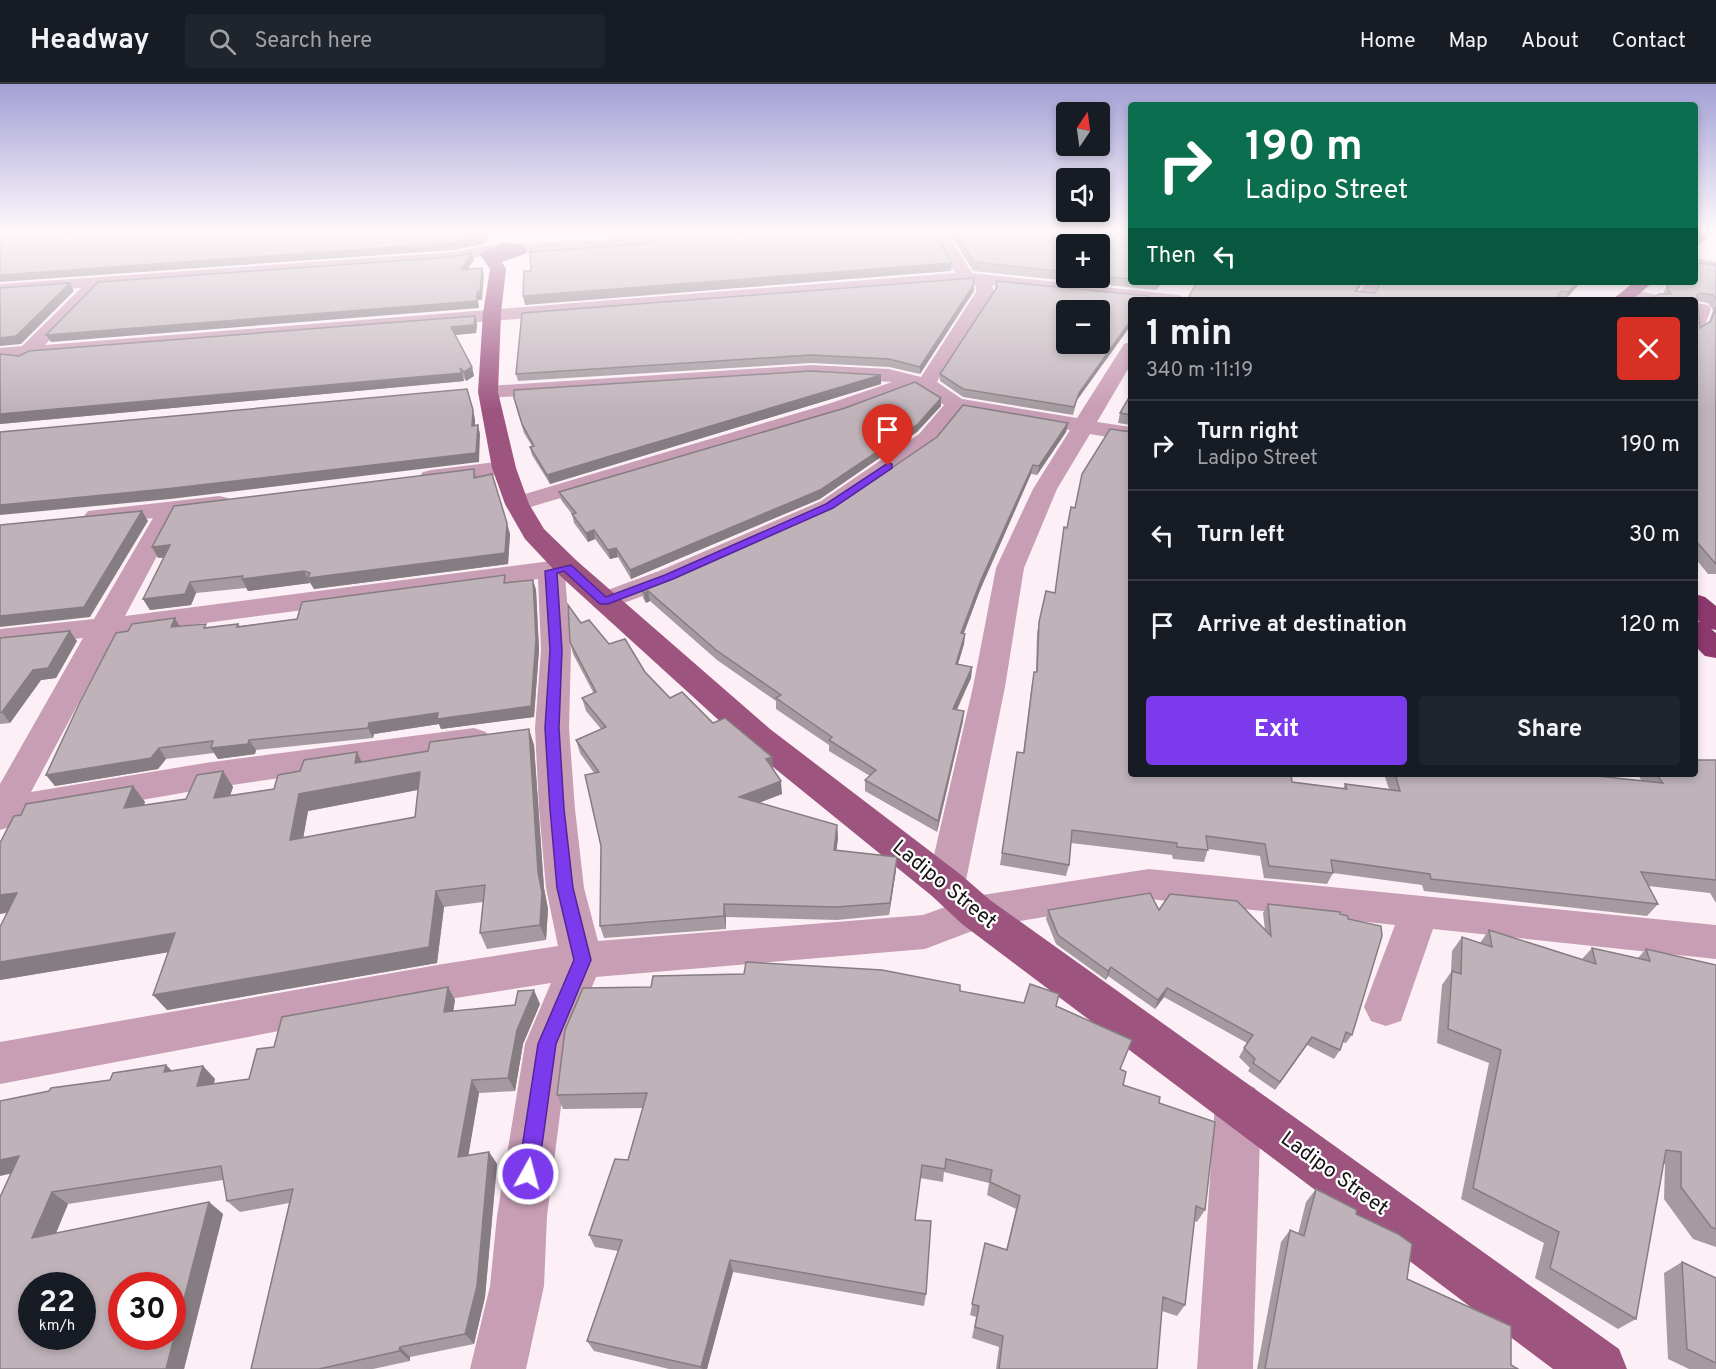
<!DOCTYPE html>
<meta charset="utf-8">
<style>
body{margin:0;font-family:Overpass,sans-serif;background:#20242c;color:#f1f3f6;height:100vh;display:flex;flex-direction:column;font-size:22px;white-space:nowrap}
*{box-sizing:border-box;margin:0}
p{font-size:20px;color:#9ea1a6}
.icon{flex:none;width:33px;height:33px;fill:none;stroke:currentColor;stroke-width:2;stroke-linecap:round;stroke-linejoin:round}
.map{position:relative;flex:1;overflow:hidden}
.details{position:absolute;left:1128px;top:213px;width:570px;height:480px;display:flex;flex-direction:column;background:#171b24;border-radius:6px;box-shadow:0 3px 9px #0003}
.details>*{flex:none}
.guide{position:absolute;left:1128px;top:18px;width:570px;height:183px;border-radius:6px;box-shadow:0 3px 9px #0003;background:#0b6e4f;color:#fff;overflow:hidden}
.needle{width:39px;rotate:13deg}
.fabs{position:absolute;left:1056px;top:18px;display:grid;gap:12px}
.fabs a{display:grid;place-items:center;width:54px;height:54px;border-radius:6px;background:#171b24;box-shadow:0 3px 9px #0003;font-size:30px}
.speed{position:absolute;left:18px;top:1188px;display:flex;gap:12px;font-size:30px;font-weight:700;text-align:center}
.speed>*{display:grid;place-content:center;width:78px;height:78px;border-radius:50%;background:#171b24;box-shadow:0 3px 9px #0003;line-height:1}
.speed small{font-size:15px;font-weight:400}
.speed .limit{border:9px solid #d22;background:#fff;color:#111}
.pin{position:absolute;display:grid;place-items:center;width:51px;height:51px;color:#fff;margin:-62px -26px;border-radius:50% 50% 50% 0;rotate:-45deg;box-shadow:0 0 6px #0007}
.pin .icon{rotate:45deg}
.me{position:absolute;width:66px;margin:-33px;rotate:7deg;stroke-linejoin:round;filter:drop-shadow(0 0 4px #0008)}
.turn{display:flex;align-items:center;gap:21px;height:126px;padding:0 18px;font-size:27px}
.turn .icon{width:78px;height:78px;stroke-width:2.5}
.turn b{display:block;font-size:42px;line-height:51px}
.then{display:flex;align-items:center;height:57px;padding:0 18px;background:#0003;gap:12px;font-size:22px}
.round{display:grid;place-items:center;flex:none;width:63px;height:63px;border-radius:6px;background:#20242c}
.overview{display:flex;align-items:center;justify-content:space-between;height:102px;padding:0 18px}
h1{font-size:36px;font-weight:700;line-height:45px}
.primary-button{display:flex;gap:12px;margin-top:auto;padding:12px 18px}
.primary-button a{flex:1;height:69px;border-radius:6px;background:#7c3aed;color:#fff;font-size:24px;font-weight:700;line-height:69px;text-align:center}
.primary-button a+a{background:#20242c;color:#f1f3f6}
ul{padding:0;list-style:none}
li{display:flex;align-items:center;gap:18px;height:90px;padding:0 18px;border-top:2px solid #363941}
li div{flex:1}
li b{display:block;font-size:22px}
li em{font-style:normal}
header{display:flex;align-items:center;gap:36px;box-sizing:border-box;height:84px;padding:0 30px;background:#171b24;border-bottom:2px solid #363941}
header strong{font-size:28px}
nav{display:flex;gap:33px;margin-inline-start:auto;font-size:21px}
.search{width:420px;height:54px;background:#20242c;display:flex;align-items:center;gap:15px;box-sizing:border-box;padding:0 21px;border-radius:6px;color:#9ea1a6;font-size:22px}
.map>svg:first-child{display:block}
</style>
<header>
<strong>Headway</strong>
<div class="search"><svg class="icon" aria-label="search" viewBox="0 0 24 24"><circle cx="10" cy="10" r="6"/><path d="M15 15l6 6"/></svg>Search here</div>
<nav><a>Home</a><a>Map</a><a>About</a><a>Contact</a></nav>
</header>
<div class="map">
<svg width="1716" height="1285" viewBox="0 0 1716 1285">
<rect width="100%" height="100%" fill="#fcf0f6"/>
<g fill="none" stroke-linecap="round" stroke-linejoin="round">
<g fill="#c89eb5" fill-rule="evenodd">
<path d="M930,146H945L972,189L1179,211L1188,216H1131L992,201L994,208L937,298L962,315L1077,334L1124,260L1131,258V280L1097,338L1131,343V357L1090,350L1057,405L1024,484L1005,603L965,801L960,812L946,817L932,812L927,801L973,603L996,484L1033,405L1070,346L961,327L935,360L839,427L679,499L604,526L594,523L590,517L594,511L659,487L821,417L919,350L944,321L915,303L844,330L517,427L508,425L505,420L508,415L828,320L892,298L811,293L488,314L481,312L478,308L481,304L488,302L811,281L889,285L921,293L976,208L975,199L33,273L23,278L15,275L0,276V264L22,262L81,204L0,210V200L453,168L491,161L499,166L497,169L453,178L101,203L45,261L955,189Z"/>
<path d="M697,150L705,155L702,158L518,170L510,165L518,160Z"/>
<path d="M1695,174L1716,178V188L1695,184Z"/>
<path d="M1366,198H1382L1372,216H1354Z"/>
<path d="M1630,205L1662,212L1665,216L1624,214L1621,210Z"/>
<path d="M1695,219L1708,221L1711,225L1704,244L1695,250Z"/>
<path d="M504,377L512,379L516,384L512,389L431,400L423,398L419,393L423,388L431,386Z"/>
<path d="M219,412L228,414L231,419L228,424L179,431L125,532L567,475L577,477L581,483L577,489L565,491L571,566L569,644L575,725L584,804L598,857L923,831L976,812L1149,785L1716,841V875L1433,845L1401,937L1386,942L1371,937L1364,923L1395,841L1149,815L980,844L925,865L596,893L569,960L547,1132L544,1202L526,1285H470L490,1202L497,1132L525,960L551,899L443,916L0,1000V958L443,880L558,862L546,804L539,725L535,644L541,566L538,495L115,551L31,708L205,679L474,644L486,648L491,656L486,664L205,705L15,738L13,742L0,746V700L83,554L0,563V545L94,535L153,434L97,440L88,437L84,432L88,427Z"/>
<path d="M1238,997L1255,1004L1261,1020L1253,1285H1197L1215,1020L1221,1004Z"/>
</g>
<path fill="#9d5580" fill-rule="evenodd" d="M503,158L522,161L527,167L525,170L502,178L506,185L501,229L498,308L516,384L529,420L544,445L577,477L770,645L960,790L990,816L1619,1265L1627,1285H1553L962,840L932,812L746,661L557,489L525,455L505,420L492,384L478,308L483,229L490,185L480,170Z"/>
<g fill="#8c396d" fill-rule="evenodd">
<path d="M1698,146H1715L1700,160L1695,162V149Z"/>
<path d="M1634,198H1653L1632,216H1612Z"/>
<path d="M1695,510L1705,513L1716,522V546L1711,545L1716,549V574L1705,572L1695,562V537L1700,538L1695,534Z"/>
</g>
</g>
<g fill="#a49a9f" fill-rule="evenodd">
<path d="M948,146H1131V198H1162L1156,206L973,187ZM1066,160H1100V194H1066Z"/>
<path d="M1716,181V490H1708L1695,474V216H1654L1655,213L1663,210L1667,202L1687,200L1688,198H1695ZM1698,217L1708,219L1713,226L1709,238L1700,244Z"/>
<path d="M996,197L1149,212L1148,216H1131V241L1077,316L1073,331L963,313L940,297V290L995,205Z"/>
<path d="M1381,198H1590L1588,200L1581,198L1565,216H1187L1357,208L1375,209Z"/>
<path d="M974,200V207L920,290L889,283L811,279L518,297L516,290Z"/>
<path d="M477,240L476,249L455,251L472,283L474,292L466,297L463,293L464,297L0,340V270L19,272Z"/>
<path d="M881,300L550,400L532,371L530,363L532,362L524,349L516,322Z"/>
<path d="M1131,310V341L1118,339L1120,329Z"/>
<path d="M941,314V322L917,348L820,415L631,495L618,473L610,475L595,455L588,458L574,439L572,430L561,416L559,408Z"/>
<path d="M1068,339L1066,348L1037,391L1031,390L980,506L964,549L965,550L964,560L958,580L972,583L971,594L957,626L963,637L937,748L865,707V696L870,692L829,667V661L776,625V617L717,576L650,517L646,519L643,514L641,504L678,491Z"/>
<path d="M474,385L477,393L510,450L508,480L314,505L310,499L248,507L246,504L196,509L191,521L150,526L143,515L164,474H158Z"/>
<path d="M1075,424L1131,690L1292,698L1343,705L1345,700L1389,705L1384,690H1578L1642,697L1637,690H1695L1716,676V819L1710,809L1648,802L1658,820L1647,832L1424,807L1422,801L1333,789L1327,800L1264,794L1260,772L1208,765L1204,778L1173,775L1172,771L1071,759L1069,781L1066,792L1000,781L1017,668L1023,669L1032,599L1036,588L1037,549L1039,538L1055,508L1067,444Z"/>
<path d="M533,496L536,506L539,566L534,633L441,645L439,640L374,650L373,654L256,666L255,670L218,675L214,669L166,675L158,685L55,702L46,691L128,547L175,534L180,542L208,544L238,540L240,542L297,535L507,499Z"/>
<path d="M581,539L645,588L670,614L713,639L773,684L782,710L759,719L837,741L838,754L836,766L896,786L889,831L837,836L726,833V845L604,854L600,842L601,762L594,689L580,669L576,656L601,645L586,627L582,614L594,610L573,570L570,558Z"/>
<path d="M0,554L77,557L56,594L41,596L10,639L0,640Z"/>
<path d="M534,661L544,804L548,825L546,856L487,865L480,849L483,818L444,823L437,879L167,926L168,868L0,896V843L7,828L0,830V759L21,731L133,702L145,718L144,721L186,715L223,687L233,703L230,711L274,705L362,678ZM418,706L415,733L303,754L308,727Z"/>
<path d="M1268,820L1352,951L1346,959L1342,958L1340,966L1334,975L1307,961L1275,1006L1248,987L1250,984L1239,973L1247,959L1164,913L1155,925L1108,892L1106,896L1056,860L1046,835L1048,826H1159L1265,846L1263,829Z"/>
<path d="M1489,846L1582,875L1592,864L1638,874L1646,865L1716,881V1163L1693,1155L1664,1115L1665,1080H1663L1636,1235L1618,1245L1535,1194L1544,1159L1461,1115L1489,979L1437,959L1442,901L1451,888L1452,867L1462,853L1480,859Z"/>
<path d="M448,903L455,916L453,928L540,920L523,960L515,1007L479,1009L468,1071L489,1068L497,1080L485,1213L474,1260L410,1273V1277L373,1285H251L289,1119L240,1128L227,1117L223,1096L68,1120L56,1149L209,1118L223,1130L184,1285H0V1113L110,996L166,981L172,987L203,982L215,995L214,1000L249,995L274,963Z"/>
<path d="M960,907L1024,919L1056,922L1120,986L1123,1001L1159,1019L1205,1126L1197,1138L1194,1137L1185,1221L1177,1232L1162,1227L1157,1285H996L999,1263L972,1254L976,1233L970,1231L982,1171L1006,1166L1016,1125L987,1111L989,1099L944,1088L943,1098L920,1094L915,1136L926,1210L924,1222L733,1188L707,1285H669L594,1267L587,1257L618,1167L595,1163L589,1151L628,1076L643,1024L563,1025L557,1011Z"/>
<path d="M1316,1105L1356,1130L1407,1195L1511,1281L1518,1285H1257L1281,1158L1290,1146L1298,1150L1306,1118Z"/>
<path d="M1682,1178L1716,1194V1285H1689L1668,1275L1664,1189Z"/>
</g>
<g fill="#867d82">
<path d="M487,146H491V149L484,160L453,166L0,198V191Z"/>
<path d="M653,146H691L653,149Z"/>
<path d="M472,169L474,176L463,193L461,186Z"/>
<path d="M952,179L951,187L525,221L523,212Z"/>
<path d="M482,184L484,191L482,216H478L479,224L51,258L46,251L477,208Z"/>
<path d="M1158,198H1162L1156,206Z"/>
<path d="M1361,198H1363L1352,216L1355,207Z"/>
<path d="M1578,198H1581L1565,216L1568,208Z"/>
<path d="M70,199L74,207L21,260L0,262V254Z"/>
<path d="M974,200V207L920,290V283Z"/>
<path d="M475,232L477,240L476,249L454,251L451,243Z"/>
<path d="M1131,236V241L1077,316L1073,331L1079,309Z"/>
<path d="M472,283L474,292L466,297L464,288Z"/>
<path d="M462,289L464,297L0,340V330Z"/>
<path d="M881,291V300L550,400L547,391Z"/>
<path d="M941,314V322L917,348L820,415L631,495L630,486Z"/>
<path d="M473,326L475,335V351L472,342Z"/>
<path d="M1068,339L1066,348L1037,391L1039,382Z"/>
<path d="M478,341L480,350L479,378L170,415L0,431V421Z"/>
<path d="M1033,381L1031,390L980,506L960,559L961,549L981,496Z"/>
<path d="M142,427L148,437L90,533L0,543V532Z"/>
<path d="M507,439L510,450L508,480L314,505L308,494Z"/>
<path d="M594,446L595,455L588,458L586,449Z"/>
<path d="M170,461L177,472L158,474L152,463Z"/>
<path d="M616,464L618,473L610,475L608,466Z"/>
<path d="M304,487L310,499L248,507L242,495Z"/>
<path d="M533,496L536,506L539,566L534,633L441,645L439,640L374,650L373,654L368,644L369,639Z"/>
<path d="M190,498L196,509L191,521L150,526L143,515Z"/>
<path d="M648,507L650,517L646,519L644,509Z"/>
<path d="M175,534L181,545L171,543Z"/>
<path d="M70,547L77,557L56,594L41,596L10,639L2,628L33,586Z"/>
<path d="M965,550L964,560L955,590L956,580Z"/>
<path d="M972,583L971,594L952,635L953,625Z"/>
<path d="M964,627L963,637L937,748L938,737Z"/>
<path d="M529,645L534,661L544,804L548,825L546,856L540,841L538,788Z"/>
<path d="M249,656L256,666L255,670L218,675L211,664Z"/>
<path d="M159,664L166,675L158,685L55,702L46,691Z"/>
<path d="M357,668L365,685L355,679Z"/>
<path d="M772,673L773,686L766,675Z"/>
<path d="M223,687L233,703L224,730L214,714Z"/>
<path d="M420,688L427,704L308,727L300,772L290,756L299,710Z"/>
<path d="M781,697L782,710L740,726L739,713Z"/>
<path d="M133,702L145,718L136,740L124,724Z"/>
<path d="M837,741L838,754L835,779L834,766Z"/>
<path d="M897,773L896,786L889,831L890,819Z"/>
<path d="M436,807L444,823L437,879L167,926L153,911Z"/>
<path d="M17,809L32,824L0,830V811Z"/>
<path d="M724,820L726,833V845L724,832Z"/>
<path d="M175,849L188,865L0,896V878Z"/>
<path d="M1111,883L1108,892L1106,896L1108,887Z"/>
<path d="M448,903L455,916L451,942L444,928Z"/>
<path d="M1167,904L1164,913L1155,925L1158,916Z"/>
<path d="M534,906L540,920L523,960L515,1007L508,994L517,946Z"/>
<path d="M1312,953L1307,961L1275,1006L1280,998Z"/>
<path d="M166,981L179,994L164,988Z"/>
<path d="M203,982L215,995L209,1016L197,1002Z"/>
<path d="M472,996L479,1009L466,1086L458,1073Z"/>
<path d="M489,1068L497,1080L485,1213L474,1260L465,1250Z"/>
<path d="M19,1072L36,1084L0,1092V1076Z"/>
<path d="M52,1108L68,1120L49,1166L32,1154Z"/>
<path d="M209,1118L223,1130L184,1285H166Z"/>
<path d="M730,1176L733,1188L707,1285H702L701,1283Z"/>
<path d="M400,1263L410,1273V1277L399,1267Z"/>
</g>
<g fill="#bfb3b9" stroke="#867d82" stroke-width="1.5" fill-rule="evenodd">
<path d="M101,146H487L482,153L451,159L0,191V154Z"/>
<path d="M777,146H933L952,179L523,212L524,187H531L530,168L653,159V155Z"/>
<path d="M953,146H1131V195L1100,192V160H1066V188L974,178Z"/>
<path d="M472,169L461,186L482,184L480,208H477V217L46,251L98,198L451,173Z"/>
<path d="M1701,179L1716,181V215L1713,211L1700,209L1697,211L1700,244L1711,237L1716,223V480L1715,479L1695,456V216H1654L1655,213L1659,210H1671L1667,202L1672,198L1688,200L1689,198H1695V183Z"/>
<path d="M974,194V200L920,283L889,275L811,271L516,290L522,229Z"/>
<path d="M996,197L1149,212L1145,216H1131V236L1079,309L1074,323L963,305L940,290L997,203ZM1066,226H1100V260H1066Z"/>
<path d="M1197,198H1361L1355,207L1375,209L1381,198H1578L1568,208L1561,207L1554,216H1187Z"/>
<path d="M70,199L16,252L0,254V204Z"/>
<path d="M475,232L474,241L451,243L472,283L464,288L460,284L462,289L0,330V270L19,272L29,267Z"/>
<path d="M811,287L881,291L547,391L530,363L534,362L522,340L514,314V306Z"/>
<path d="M915,298L941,314L918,340L820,406L630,486L616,464L608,466L594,446L586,449L572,430L576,429L559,408L845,324Z"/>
<path d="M467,305L473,326L472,342L478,341L476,369L165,405L0,421V348Z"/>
<path d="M1131,310V331L1120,329Z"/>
<path d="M963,321L1068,339L1039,382L1033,381L981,496L961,549L965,550L956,580L972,583L953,625L964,627L938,737L865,696L876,686L829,656L832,653L776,614L781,611L716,566L648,507L644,509L641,504L678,491L840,419L937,353Z"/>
<path d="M1110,345L1131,348V690H1291L1292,698L1347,705L1345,700L1400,707L1395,690H1578L1663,699L1656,690H1695V676H1716V796L1641,788L1658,820L1431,795L1430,790L1331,776L1333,789L1269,782L1265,760L1206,752L1208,766L1177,763V759L1072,746L1069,781L1002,769L1017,668L1024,669L1034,588H1037L1039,538L1046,507L1055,509L1064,443L1067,444L1071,423L1075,424L1082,390Z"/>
<path d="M474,385V394L492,390L507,439L505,469L308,494L310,489L304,487L242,495L243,492L190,498L185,510L143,515L170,461L152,463L174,422Z"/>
<path d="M142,427L84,523L0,532V441Z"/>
<path d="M505,491L504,499L533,496L536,556L531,622L437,635L438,629L369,639L368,644L249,656L248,660L211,664L213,657L159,664L151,674L46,691L80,618L116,549L128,547L132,540L175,534L171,543L206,540L204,544L238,540L237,543L297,535L302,518Z"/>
<path d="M568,521L581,539L589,536L609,560L625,555L645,588L670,614L682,608L713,639L725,634L772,673L766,675L781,697L739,713L837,741L834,766L897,773L890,819L836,823L724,820V832L600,842L601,762L585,691L599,688L576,656L606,643L582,614L596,608L570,558Z"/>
<path d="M70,547L48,584L33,586L2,628L0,629V554Z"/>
<path d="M529,645L538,788L542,809L540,841L480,849L485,801L436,807L429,863L153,911L175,849L0,878V843L17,809L0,811V759L14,732L21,731L26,720L133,702L124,724L186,715L197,691L223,687L214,714L274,705L278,691L300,687L304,676L357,668L355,679L428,667L430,658ZM420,688L415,733L290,756L299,710Z"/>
<path d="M1150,809L1159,826L1170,810L1237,817L1271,852L1268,820L1340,828V830L1348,832V835L1381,842L1382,852L1352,951L1346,948L1340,966L1312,953L1280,998L1253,979L1255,975L1244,964L1253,951L1167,904L1158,916L1111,883L1108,887L1058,851L1048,826Z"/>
<path d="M1489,846L1596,880L1592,864L1650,877L1646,865L1716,881V1145L1711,1143L1681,1103V1068L1666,1066L1636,1235L1550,1184L1559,1148L1473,1104L1501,966L1448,945L1452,887L1461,890L1462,853L1492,863Z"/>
<path d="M746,878L882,886L960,901V907L1024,919L1030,900L1059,910L1056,922L1132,956L1120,985L1126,988L1123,1001L1160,1013L1159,1019L1215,1038L1205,1126L1196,1122L1185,1221L1163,1213L1157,1285H999L1003,1252L975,1243L979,1222L972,1220L985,1159L1007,1166L1020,1112L990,1098L992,1086L946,1075L945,1085L922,1081L915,1136L931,1137L926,1210L730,1176L701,1283L587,1257L622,1156L589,1151L615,1075L628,1076L647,1009L557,1011L565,946L583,904L651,903L653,892L744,890Z"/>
<path d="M448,903L444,928L515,921L518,907L534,906L517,946L508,994L472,996L458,1073L489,1068L477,1202L465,1250L400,1263L399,1267L319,1285H251L293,1105L227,1117L221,1082L52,1108L32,1154L209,1118L166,1285H0V1113L19,1072L0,1076V1017L49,1007L51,1004L110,996L113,989L166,981L164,988L203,982L197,1002L249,995L257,965L274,963L282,933ZM32,1202H82V1252H32ZM122,1202H172V1252H122Z"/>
<path d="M1316,1105L1357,1126L1356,1130L1398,1150L1412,1160L1407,1195L1511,1242V1281L1518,1285H1265L1290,1146L1304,1152Z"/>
<path d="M1682,1178L1716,1194V1279L1687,1265Z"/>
</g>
<linearGradient id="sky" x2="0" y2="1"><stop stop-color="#a3a0d5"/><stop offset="0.45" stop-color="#fef8fb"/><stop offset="1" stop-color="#fef8fb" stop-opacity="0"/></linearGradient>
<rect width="1716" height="326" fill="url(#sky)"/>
<path fill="#7c3aed" stroke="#51269a" stroke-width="1.5" d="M888,379L892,380V384L833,424L673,495L608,520H600L564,487L557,489L562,566L559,644L564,725L573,804L591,876L556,960L538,1090L535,1097L528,1100L521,1097L518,1090L538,960L574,876L557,804L550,725L545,644L550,566L545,487L571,481L606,513L665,491L826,420Z"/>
<g text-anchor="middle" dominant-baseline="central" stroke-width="4.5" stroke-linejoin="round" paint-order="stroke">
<g font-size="21" fill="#191517" stroke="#fff">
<text transform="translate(944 801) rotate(39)">Ladipo Street</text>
<text transform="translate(1334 1090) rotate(36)">Ladipo Street</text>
</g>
</g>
</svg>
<div class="fabs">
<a><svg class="needle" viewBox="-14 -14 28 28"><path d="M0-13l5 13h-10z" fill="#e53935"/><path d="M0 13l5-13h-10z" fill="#9ea1a6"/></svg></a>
<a><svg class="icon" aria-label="sound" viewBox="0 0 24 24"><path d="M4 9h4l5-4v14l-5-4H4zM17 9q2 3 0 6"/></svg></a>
<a>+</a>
<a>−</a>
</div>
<div class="speed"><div>22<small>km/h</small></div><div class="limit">30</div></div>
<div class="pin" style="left:888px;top:382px;background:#d93025"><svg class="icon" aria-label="arrive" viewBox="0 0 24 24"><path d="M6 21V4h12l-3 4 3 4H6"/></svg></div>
<svg class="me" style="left:528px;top:1090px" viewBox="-20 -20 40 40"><circle r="17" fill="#7c3aed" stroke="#fff" stroke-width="3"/><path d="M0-11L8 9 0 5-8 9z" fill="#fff"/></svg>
<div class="guide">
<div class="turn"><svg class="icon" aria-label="right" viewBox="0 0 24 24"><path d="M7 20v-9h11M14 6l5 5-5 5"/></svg><div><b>190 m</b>Ladipo Street</div></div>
<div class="then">Then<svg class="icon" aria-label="left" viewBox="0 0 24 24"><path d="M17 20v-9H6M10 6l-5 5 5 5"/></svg></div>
</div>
<section class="details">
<div class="overview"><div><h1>1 min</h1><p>340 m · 11:19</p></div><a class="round" style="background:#d93025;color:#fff"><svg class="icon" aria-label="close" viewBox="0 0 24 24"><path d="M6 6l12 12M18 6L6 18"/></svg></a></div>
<ul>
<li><svg class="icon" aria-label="right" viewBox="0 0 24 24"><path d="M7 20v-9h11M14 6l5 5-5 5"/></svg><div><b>Turn right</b><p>Ladipo Street</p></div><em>190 m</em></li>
<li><svg class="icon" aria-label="left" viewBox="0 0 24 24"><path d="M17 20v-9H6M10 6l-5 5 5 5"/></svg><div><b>Turn left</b></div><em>30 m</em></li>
<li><svg class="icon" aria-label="arrive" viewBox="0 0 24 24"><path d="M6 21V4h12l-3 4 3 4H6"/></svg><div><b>Arrive at destination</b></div><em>120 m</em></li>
</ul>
<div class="primary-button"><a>Exit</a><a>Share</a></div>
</section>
</div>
